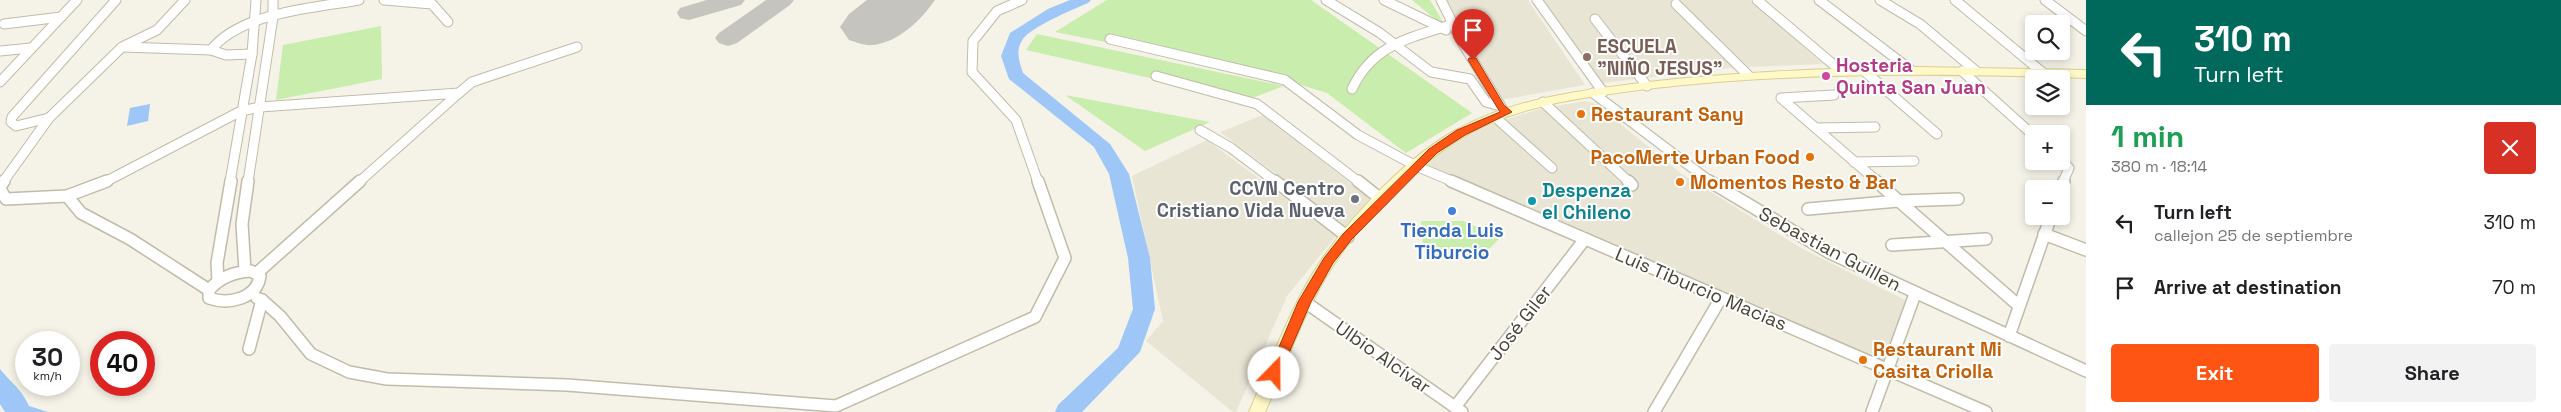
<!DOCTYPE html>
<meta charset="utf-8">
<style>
body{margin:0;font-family:"Space Grotesk",sans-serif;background:#f2f2f2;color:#202124;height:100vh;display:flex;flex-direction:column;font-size:19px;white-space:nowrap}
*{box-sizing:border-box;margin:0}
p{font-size:16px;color:#757577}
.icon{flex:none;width:28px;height:28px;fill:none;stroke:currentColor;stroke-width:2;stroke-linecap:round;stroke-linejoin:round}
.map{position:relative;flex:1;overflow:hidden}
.details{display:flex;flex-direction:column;background:#fff;width:475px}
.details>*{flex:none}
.top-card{background:#00695c;color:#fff;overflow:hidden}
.fabs{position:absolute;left:2025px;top:15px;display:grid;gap:10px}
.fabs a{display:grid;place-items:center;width:45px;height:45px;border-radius:5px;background:#fff;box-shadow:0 2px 8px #0003;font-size:25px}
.speed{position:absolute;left:15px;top:331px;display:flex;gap:10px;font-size:25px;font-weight:700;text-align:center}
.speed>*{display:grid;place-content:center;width:65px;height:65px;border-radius:50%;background:#fff;box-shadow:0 2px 8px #0003;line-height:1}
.speed small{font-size:12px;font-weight:400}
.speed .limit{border:8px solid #d22;background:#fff;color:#111}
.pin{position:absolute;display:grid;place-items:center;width:42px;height:42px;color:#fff;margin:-51px -21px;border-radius:50% 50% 50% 0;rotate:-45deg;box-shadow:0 0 5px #0007}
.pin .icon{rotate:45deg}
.me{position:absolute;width:55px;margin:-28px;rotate:22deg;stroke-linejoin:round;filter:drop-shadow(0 0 4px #0008)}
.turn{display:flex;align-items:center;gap:18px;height:105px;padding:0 25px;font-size:22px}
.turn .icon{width:65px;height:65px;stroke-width:2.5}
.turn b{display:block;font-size:35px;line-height:42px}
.round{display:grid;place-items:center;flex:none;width:52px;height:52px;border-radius:5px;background:#f2f2f2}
.summary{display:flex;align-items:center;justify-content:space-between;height:85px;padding:0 25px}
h1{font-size:30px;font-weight:800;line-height:38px;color:#1e9e55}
.action{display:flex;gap:10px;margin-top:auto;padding:10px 25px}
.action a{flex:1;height:58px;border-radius:5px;background:#ff5514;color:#fff;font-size:20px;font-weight:800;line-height:58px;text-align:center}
.action a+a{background:#f2f2f2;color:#202124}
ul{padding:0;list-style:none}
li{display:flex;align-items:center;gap:15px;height:65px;padding:0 25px}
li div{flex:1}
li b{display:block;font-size:19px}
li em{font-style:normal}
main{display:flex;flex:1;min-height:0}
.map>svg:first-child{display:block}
</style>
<main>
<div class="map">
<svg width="2086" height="412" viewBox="0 0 2086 412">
<rect width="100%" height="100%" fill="#f5f2e7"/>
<g fill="#e9e5d5">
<path d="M1437,0H1528L1585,85L1500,100L1453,11H1441Z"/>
<path d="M1535,0H1750L1823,64L1749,67L1701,29L1738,67L1594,84Z"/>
<path d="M1585,101L1596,104L1682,174L1801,248L1905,300L1885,363L1425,167L1438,153L1462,137L1493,124L1539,109Z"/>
<path d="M1263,115L1371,199L1347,227L1220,132Z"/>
<path d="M1207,140L1336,236L1287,296L1236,412H1233L1146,341L1163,321L1132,176Z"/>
</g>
<g fill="#c8edac">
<path d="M1107,0H1311L1472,113L1406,153L1327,93L1266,74L1055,32Z"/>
<path d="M1412,0H1430L1447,29Z"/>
<path d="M381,26L382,79L276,100L283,45Z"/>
<path d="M1037,34L1284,86L1247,100L1026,50Z"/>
<path d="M1065,95L1210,122L1145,151Z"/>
<path d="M1421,221H1463L1501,237L1479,259L1423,248Z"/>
</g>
<g fill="#9ec7f7">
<path d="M150,104L148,121L127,126L130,108Z"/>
<path d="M0,369C12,384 20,387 29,406L48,412H5L0,404Z"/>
</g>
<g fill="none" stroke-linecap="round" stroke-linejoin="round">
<path fill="#9ec7f7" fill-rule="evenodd" d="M1070,0H1091L1088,3C1074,9 1031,27 1023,39C1015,50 1019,61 1023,73L1110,144L1129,174L1150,258L1155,309L1140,352L1082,412H1055L1058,405L1118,348L1133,309L1128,258L1109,174L1094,147L1009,79L1001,56L1010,33L1048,9Z"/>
<g fill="#c6c4bf" fill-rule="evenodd">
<path d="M707,0H745L741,5L689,20L680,18L677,13L680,8Z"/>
<path d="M766,0H794L790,5L737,43L728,46L719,43L715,38L719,33Z"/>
</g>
<path fill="#c6c4bf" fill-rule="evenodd" d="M867,0H935C921,20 898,43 872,45C865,46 856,42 849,40L840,27L849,14Z"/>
<defs>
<g id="street-far1">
<path d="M116,0L12,117L11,122L16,126L49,118L122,47L157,30L185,0"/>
<path d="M384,0L432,4L448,22"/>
<path d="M1022,0L997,11L973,41L972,72L1016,120L1038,182"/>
<path d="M1326,0L1380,33L1431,72L1470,79L1486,102L1500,106"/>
<path d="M1384,0L1446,30"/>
<path d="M1441,0L1463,44L1502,108"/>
<path d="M1537,0L1603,92"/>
<path d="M1757,0L1841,71"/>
<path d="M1819,0L1911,70"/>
<path d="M1880,0L1920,24L1976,71"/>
<path d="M1955,0L2042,72"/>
<path d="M2045,0L2086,31"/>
<path d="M1676,4L1748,75"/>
<path d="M1595,19L1647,86"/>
<path d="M4,24L61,17"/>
<path d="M1110,39L1285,80L1358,135L1416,166L1454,182"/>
<path d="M123,47L211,50"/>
<path d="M0,51L31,48"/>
<path d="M252,54L226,55L211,50C241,12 314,8 359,0"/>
<path d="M1863,70L1937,134"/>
<path d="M1962,71L2034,136"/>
<path d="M1156,76L1257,104L1359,182"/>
<path d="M0,82L77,0"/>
<path d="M1352,89C1373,44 1410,38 1453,24"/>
<path d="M459,93L472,82L577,47"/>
<path d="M1593,93L1711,182"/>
<path d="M1834,95L1781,98L1878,182"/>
<path d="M1543,102L1629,182"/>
<path d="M1495,117L1552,168"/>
<path d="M1816,128L1875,127"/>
<path d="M1200,130L1231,148L1276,182"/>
<path d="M2061,160L2069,168L2063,182"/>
<path d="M1854,162L1914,161"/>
<path d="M3,182L49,118"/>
<path d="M105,182L241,111L260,107L459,93L359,182"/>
<path d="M230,182L252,54L256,0"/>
<path d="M248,182L273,17V0"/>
</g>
<g id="street">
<path d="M107,181L67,196L81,213L130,239L209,290"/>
<path d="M1275,181L1348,237"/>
<path d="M1358,181L1382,200"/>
<path d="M1451,181L1986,412"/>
<path d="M1628,181L1632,185"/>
<path d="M1709,181L1830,253L2086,371"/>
<path d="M1876,181L2018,305"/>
<path d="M0,187L4,181"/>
<path d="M0,189L6,199L67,196"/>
<path d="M2061,189L2064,181"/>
<path d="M1808,209L1898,201L1958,199"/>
<path d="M2044,234L2086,250"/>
<path d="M1892,245L1986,239"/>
<path d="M245,271L242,224L248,181"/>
<path d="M251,271L260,276C257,299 228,305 209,298V290C220,277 234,272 251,271Z"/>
<path d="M257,273L360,181"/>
<path d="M218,281L217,263L231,181"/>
<path d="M262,300L280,316L311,354L349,372L387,379L567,385L836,406L1035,317L1065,258L1038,181"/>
<path d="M1305,302L1462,412"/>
<path d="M2009,336L2051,216"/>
<path d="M249,349L262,300L257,298"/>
<path d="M1455,407L1585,239"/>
<path d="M1654,412L1721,298"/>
<path d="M1872,412L1915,294"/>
</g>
<path id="secondary" d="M1917,67L2086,70V78C1942,73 1798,72 1655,88C1585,97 1508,105 1449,146C1398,181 1344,240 1316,295C1296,332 1283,373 1265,412H1249C1272,360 1290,306 1322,259C1354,213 1407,157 1456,130C1514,98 1583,90 1648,82C1737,72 1827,68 1917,67Z"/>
</defs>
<use href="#street-far1" stroke="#c1bca9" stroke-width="11"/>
<use href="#street" stroke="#c1bca9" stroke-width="14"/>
<use href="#secondary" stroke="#d9cf93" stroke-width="2"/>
<use href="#street-far1" stroke="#fff" stroke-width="9"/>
<use href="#street" stroke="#fff" stroke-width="11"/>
<use href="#secondary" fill="#fff8c7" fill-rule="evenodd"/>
</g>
<path fill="#ff5514" stroke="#a6370d" d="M1469,58H1476L1504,105L1512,112L1465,135L1437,153L1352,239L1333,263L1311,302L1279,376H1270L1268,373L1298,302L1324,258L1343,234L1429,149L1457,130L1500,112L1468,60Z"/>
<circle fill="#8d6e63" stroke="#fff" stroke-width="2" cx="1587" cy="57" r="5"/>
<circle fill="#d1479c" stroke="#fff" stroke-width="2" cx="1826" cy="76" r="5"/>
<g fill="#e8710a" stroke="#fff" stroke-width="2">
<circle cx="1581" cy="114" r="5"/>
<circle cx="1810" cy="157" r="5"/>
<circle cx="1680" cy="182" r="5"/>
<circle cx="1863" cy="360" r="5"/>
</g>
<circle fill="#6b7280" stroke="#fff" stroke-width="2" cx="1355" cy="199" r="5"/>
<circle fill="#0f9aa8" stroke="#fff" stroke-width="2" cx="1532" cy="201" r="5"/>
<circle fill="#3f7fe0" stroke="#fff" stroke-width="2" cx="1452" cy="211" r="5"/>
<g text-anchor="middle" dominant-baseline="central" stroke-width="4" stroke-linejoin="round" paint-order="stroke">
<g font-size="19" font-weight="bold" fill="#785e54" stroke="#fff" text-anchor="start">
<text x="1597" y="46">ESCUELA<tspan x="1597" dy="22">"NIÑO JESUS"</tspan></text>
</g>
<g font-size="19" font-weight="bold" fill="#b23c85" stroke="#fff" text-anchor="start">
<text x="1836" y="65">Hosteria<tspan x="1836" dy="22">Quinta San Juan</tspan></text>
</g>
<g font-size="19" font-weight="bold" fill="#c56008" stroke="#fff" text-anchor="start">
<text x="1591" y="114">Restaurant Sany</text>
<text x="1800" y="157" text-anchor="end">PacoMerte Urban Food</text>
<text x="1690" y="182">Momentos Resto &amp; Bar</text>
<text x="1873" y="349">Restaurant Mi<tspan x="1873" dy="22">Casita Criolla</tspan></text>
</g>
<g font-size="19" font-weight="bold" fill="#5b616d" stroke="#fff" text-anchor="end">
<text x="1345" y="188">CCVN Centro<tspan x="1345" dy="22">Cristiano Vida Nueva</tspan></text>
</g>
<g font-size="19" font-weight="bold" fill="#0d838f" stroke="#fff" text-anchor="start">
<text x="1542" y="190">Despenza<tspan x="1542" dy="22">el Chileno</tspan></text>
</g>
<g font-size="19" font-weight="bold" fill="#366cbe" stroke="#fff">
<text x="1452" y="230">Tienda Luis<tspan x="1452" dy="22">Tiburcio</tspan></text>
</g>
<g font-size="19" fill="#494435" stroke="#fff">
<text transform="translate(1830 249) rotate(28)">Sebastian Guillen</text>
<text transform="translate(1701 289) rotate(23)">Luis Tiburcio Macias</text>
<text transform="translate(1520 323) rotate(-52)">José Giler</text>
<text transform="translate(1383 357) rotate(35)">Ulbio Alcívar</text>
</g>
</g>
</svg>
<div class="fabs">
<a><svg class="icon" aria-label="search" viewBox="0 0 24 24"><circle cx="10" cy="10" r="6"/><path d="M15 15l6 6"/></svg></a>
<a><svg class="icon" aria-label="layers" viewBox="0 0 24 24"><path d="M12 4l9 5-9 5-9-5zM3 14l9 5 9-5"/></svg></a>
<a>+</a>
<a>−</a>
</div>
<div class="speed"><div>30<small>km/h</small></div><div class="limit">40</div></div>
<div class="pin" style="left:1473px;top:60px;background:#d93025"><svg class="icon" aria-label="arrive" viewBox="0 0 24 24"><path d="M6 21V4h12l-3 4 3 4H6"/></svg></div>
<svg class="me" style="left:1274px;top:373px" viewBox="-20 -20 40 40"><circle r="19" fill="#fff"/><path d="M0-13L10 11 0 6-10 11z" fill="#ff5514"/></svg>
</div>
<section class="details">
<div class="top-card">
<div class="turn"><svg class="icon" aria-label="left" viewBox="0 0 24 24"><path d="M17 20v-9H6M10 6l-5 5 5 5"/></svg><div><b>310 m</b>Turn left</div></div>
</div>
<div class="summary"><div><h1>1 min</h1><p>380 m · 18:14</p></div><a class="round" style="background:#d93025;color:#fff"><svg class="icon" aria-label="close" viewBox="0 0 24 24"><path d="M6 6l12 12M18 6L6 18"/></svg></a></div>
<ul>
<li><svg class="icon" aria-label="left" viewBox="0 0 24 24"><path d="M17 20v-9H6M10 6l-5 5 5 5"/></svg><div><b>Turn left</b><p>callejon 25 de septiembre</p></div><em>310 m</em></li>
<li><svg class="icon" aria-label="arrive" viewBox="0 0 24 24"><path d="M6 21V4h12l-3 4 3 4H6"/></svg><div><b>Arrive at destination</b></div><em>70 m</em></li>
</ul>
<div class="action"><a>Exit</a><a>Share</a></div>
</section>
</main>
